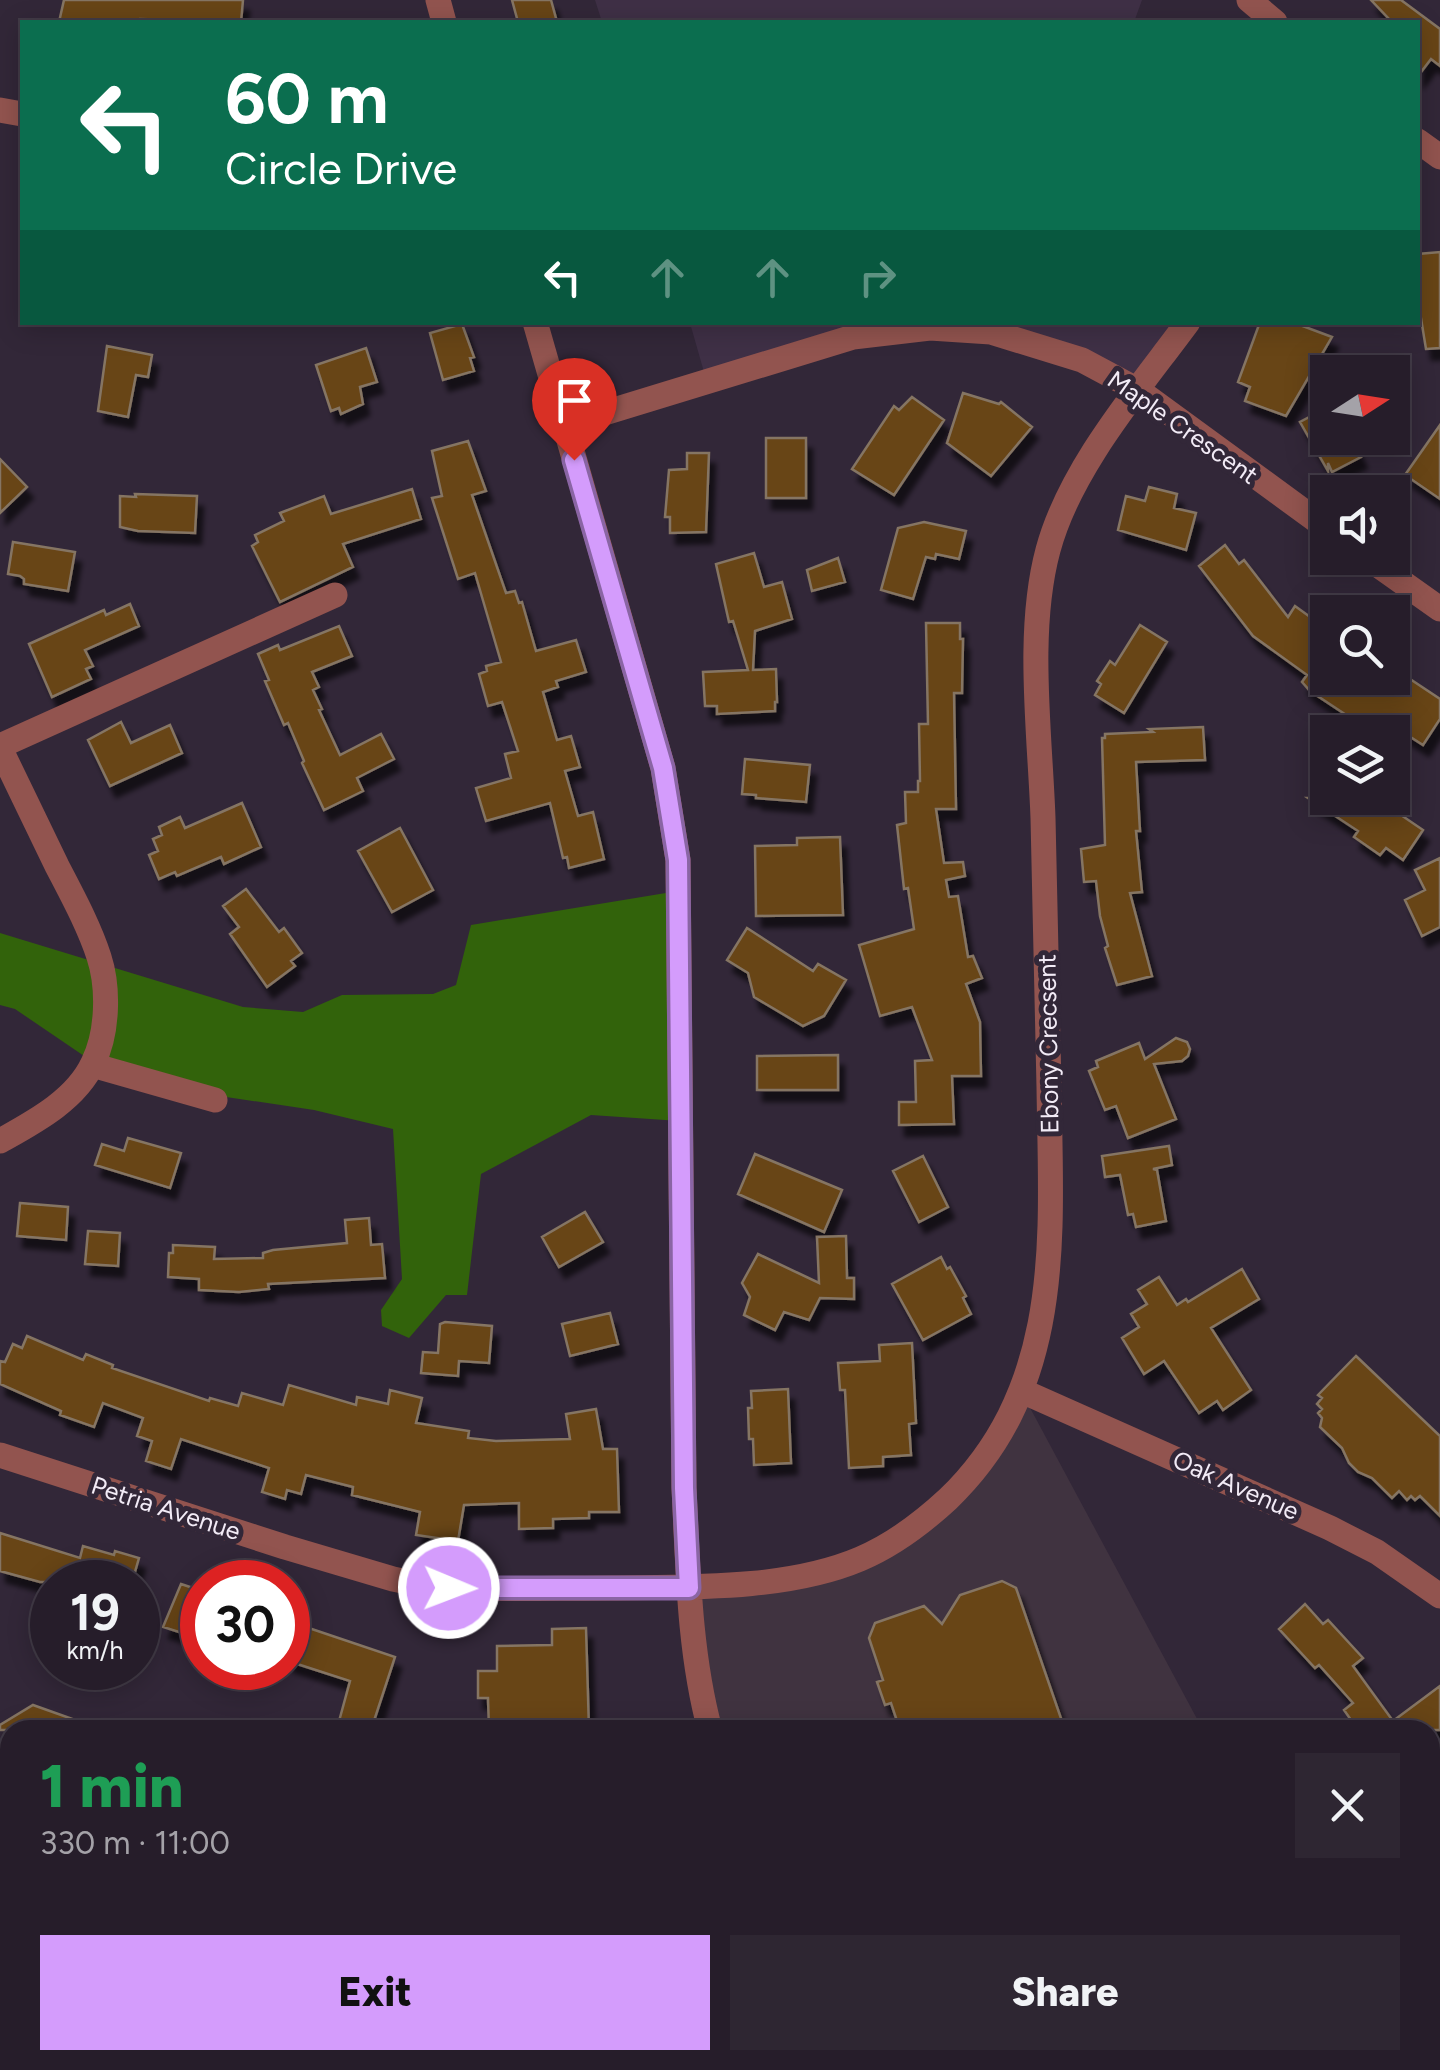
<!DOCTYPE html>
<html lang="en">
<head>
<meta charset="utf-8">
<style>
  :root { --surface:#261d2a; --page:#2e2632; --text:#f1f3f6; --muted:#a4a2a8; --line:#423b47; --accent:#d49cfc }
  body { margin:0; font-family:Figtree,sans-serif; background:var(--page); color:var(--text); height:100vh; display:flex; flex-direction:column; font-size:38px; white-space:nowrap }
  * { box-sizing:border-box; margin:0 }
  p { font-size:32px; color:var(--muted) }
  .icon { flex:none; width:55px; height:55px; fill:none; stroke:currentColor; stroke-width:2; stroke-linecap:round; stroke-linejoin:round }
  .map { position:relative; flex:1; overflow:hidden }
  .side { position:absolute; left:0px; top:1720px; width:1440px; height:350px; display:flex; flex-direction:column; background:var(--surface); border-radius:30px 30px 0 0; box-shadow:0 5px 25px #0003,0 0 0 2px var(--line) }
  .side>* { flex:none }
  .guide { position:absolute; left:20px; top:20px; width:1400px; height:305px; border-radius:0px; box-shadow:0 5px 25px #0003,0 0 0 2px var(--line); background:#0b6e4f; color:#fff; overflow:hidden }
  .needle { width:65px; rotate:78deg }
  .tools { position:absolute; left:1310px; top:355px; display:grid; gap:20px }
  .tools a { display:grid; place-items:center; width:100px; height:100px; border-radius:0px; background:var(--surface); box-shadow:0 5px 25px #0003,0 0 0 2px var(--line); font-size:50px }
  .speed { position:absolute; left:30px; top:1560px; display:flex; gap:20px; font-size:50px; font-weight:700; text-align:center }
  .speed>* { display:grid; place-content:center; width:130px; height:130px; border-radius:50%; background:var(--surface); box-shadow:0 5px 25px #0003,0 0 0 2px var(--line); line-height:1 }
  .speed small { font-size:25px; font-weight:400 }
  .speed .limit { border:15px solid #d22; background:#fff; color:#111 }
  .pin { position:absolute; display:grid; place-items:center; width:85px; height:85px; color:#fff; margin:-102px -42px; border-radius:50% 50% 50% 0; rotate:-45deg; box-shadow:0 0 10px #0007 }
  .pin .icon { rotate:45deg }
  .me { position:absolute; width:110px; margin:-55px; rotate:91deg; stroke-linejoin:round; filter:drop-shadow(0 0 8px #0008) }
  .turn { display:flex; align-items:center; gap:35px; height:210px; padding:0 40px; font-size:45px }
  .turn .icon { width:130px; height:130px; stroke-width:2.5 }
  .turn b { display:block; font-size:70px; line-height:85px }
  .lanes { display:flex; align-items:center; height:95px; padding:0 40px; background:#0003; justify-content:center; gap:50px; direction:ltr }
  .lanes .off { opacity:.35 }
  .round { display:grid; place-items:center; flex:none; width:105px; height:105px; border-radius:0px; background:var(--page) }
  .headline { display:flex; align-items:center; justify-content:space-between; height:170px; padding:0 40px }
  h1 { font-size:60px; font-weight:800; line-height:75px; color:#1e9e55 }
  .action { display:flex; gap:20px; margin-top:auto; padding:20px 40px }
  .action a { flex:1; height:115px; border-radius:0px; background:var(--accent); color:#111; font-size:40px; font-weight:800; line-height:115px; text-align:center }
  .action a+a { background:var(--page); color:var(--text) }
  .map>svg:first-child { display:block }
  .industrial { fill:#403340 }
  .built { fill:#3f3046 }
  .green { fill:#32630b }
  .building { fill:#674418; stroke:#857563; stroke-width:2.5; filter:url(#shadow) }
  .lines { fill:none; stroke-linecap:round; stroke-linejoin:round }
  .street { stroke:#92544f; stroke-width:25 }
  .route-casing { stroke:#8a65a4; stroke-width:25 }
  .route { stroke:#d49cfc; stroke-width:18 }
  .labels { text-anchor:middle; stroke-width:10; stroke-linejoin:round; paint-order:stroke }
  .street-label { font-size:25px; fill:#f2ebf6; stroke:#322738 }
</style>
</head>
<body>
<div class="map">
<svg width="1440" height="2070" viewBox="0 0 1440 2070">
  <defs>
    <filter id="shadow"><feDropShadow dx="6" dy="11" stdDeviation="2.5" flood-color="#0009"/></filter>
  </defs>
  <rect width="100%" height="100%" fill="#322738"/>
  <path class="industrial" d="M1021,1391L1203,1730H708L688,1586L800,1574L936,1510Z
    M810,2060H1200L1170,2070H813Z"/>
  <path class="built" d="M595,0H1142L1134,22H602Z
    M690,323H1185L1132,397L1081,363L931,327L706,379Z"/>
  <path class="green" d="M678,891L680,1121L591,1115L481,1174L467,1295H446L409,1338L382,1326L381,1310L402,1279L393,1129L314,1110L213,1095L90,1060L15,1009L0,1005V933L243,1007L303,1012L342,995L433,994L456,985L471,925Z"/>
  <path class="building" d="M64,0H243L241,22L140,19L139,22H59Z
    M512,0H551L557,22H518Z
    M1371,0H1401L1440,29V66L1431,59L1418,76V22H1392Z
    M1440,252V348L1426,349L1418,300V254Z
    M1260,322H1292L1332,337L1286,416L1245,401L1250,387L1238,382Z
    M462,324L474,357L470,358L474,371L443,380L430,333Z
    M107,346L152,355L148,377L136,375L128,417L98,411Z
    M366,348L377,382L360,387L363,404L341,414L339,408L331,411L316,365Z
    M963,393L999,404L1001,402L1032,427L991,476L947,443Z
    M912,397L944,420L894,495L852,469L894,406L899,410Z
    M1328,407V438H1351L1361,457L1332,472L1328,463V471L1300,422Z
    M1440,425V499L1405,475Z
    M766,438H806V498H766Z
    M468,441L486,491L472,495L506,593L515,591L519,603L522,602L536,651L576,640L586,672L556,681L558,687L543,692L557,740L571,736L580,767L565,771L578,816L593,812L604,859L569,868L567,857L563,858L550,803L486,821L476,788L511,778L505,754L518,751L502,702L488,706L479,674L487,671L486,666L501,662L475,573L458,579L432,498L442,496L432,451Z
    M687,453H709L706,532L670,533V517H665L669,470L687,469Z
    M0,459L27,487L0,513Z
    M1149,487L1177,494L1174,508L1196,513L1186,550L1118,530L1126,496L1145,501Z
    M412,489L421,519L343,544L353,567L280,602L252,546L258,542L255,535L284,521L280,513L324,496L331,514Z
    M135,494L197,496L195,533L138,531L120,527V496L136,497Z
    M924,522L966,531L959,559L936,554L935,559L926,557L913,599L881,590L898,528Z
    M13,542L75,552L68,591L24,584V579L20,576L8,574Z
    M1225,545L1239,564L1244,560L1288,617L1295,606L1328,630V678H1392V667L1440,699V719L1423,745L1401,731L1372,732L1310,691L1302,682L1307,675L1253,636L1199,566Z
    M754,553L764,587L782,582L792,619L755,631L753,670L776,669L777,702H775V711L717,714V706H705L703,672L748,670L733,621L729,622L716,564Z
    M838,558L845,582L812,591L807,570Z
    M130,604L139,626L85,650L93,666L86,669L91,679L52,697L29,644L104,610L106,615Z
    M926,623H960V639H963L962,693H954L956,809H936L944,863L963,862L965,876L946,880L949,897L958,896L968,957L973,956L982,978L966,984L980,1022L981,1076H952L954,1124L899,1125V1102H916L915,1061L932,1060L912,1007L880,1016L859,945L914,929L908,888L904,889L897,825L906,823L905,792H918V781H920L919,724H928Z
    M1140,625L1167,642L1124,713L1095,695L1101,684L1097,681L1110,661L1115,665Z
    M339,626L352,656L312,672L319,687L313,690L322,709L319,710L340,755L381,734L394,759L357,778L363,791L324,810L302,763L304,761L288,723L284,725L265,681L269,680L258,654L278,645L280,650Z
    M121,722L131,743L170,725L182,753L110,786L88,740Z
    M1203,727L1205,760L1136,762L1140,831H1136L1142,892L1130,893L1152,976L1117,985L1105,948L1108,946L1100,916L1096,881L1084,882L1081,849L1105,845L1102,738H1105V734L1153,732L1149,729Z
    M745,759L810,765L806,802L756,798V795L742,794Z
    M1308,798H1376L1423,830L1403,860L1386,848L1380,855L1354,837L1358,831Z
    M242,803L261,847L224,864L221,857L177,876L175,872L159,879L149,855L158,851L153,839L162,835L159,827L180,817L185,828Z
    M400,828L433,890L392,912L358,851Z
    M840,837L843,915L756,916L755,846L797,845V838Z
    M1440,858V927L1422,936L1405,900L1425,890L1415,870Z
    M246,889L279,932L284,928L302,953L291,961L295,966L267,987L230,934L239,927L223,906Z
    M747,928L813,971L818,964L846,980L824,1016L803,1026L754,997L748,973L727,960Z
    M1176,1038L1187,1042L1190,1049L1188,1056L1182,1061L1154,1064L1176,1119L1128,1138L1116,1106L1105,1110L1089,1071L1098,1067L1096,1061L1139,1043L1145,1059Z
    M838,1055V1090H757V1056Z
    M128,1138L181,1153L170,1188L95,1165L102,1144L124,1151Z
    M1169,1146L1172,1165L1153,1169L1157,1170L1166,1221L1136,1227L1133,1214L1128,1215L1120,1175L1105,1177L1102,1156Z
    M755,1154L842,1190L824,1232L738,1194Z
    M923,1156L948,1207L919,1222L893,1171Z
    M20,1203L68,1207L66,1240L17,1236Z
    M585,1212L603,1242L559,1267L542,1237Z
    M369,1218L371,1245L382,1244L385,1278L268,1284L269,1289L239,1292L199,1290V1279L168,1277L169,1253H173V1245L215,1247L214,1259L263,1258V1253L273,1250L347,1243L345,1220Z
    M88,1231L120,1233L118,1266L85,1264Z
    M846,1236L847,1278H854V1299L820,1298L809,1320L784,1312L775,1330L744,1315L750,1297L742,1283L758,1254L819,1283L817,1237Z
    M941,1257L947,1269L950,1267L966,1296L963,1298L971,1314L923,1340L892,1284Z
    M1242,1269L1259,1299L1211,1328L1251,1390L1223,1410L1217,1401L1199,1413L1164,1361L1144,1374L1122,1338L1139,1327L1131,1314L1147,1304L1138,1290L1159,1277L1177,1305L1186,1299L1188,1302Z
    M610,1313L618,1344L570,1356L562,1324Z
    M445,1322L492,1326L489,1363L459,1361L458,1376L421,1373L423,1352L438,1353L440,1324Z
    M27,1336L83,1360L86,1354L113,1365L112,1368L209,1401L210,1398L238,1406L242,1393L283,1405L289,1385L356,1405L357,1397L388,1404L390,1390L422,1398L416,1423L469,1431L468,1438L496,1441L570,1439L566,1414L596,1409L603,1449H617L619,1512H589V1518L553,1519V1528L519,1529V1503L464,1505L458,1541L416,1535L420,1512L352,1495L353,1487L306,1475L301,1494L287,1490L285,1499L262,1492L269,1468L181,1439L171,1469L146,1461L152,1441L137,1436L143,1418L103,1403L94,1427L60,1415L61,1411L0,1384V1361L5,1362L13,1344L22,1348Z
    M912,1343L916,1423L909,1424L911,1455L883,1457V1466L849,1468L845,1390H840L838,1363L880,1361L879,1345Z
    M1356,1356L1440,1436V1516L1420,1496L1415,1500L1411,1496L1407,1500L1399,1491L1392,1498L1372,1478L1358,1472L1349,1463L1342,1448L1320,1427L1322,1418L1318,1413L1322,1409L1317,1404L1322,1398L1318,1395Z
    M788,1389L791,1463L754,1465L753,1439H749L748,1408H752L751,1391Z
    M0,1533L80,1558L83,1546L114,1555L115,1551L139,1558L132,1582H40L0,1571Z
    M1002,1581L1016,1588L1065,1730H900L891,1703L885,1705L877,1682L883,1680L869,1638L875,1623L924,1606L942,1624L960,1595Z
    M181,1584L202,1591V1614L195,1637L163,1627Z
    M1305,1604L1323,1624L1328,1620L1363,1658L1353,1666L1393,1721L1440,1686V1730H1358L1344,1710L1353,1703L1319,1665L1315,1668L1279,1629Z
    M288,1621L395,1657L371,1730L338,1725L350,1681L288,1661Z
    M586,1628L589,1730H489L488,1698H478V1671H497V1646L552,1645V1629Z
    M33,1705L95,1727L94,1730H0V1725Z"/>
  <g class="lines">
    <path class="street" d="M438,0L444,22
      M1249,0L1275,22
      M0,110L22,114
      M1418,141L1440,157
      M535,322L663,768L678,860L684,1488C688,1568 689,1652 710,1730
      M565,425L853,337L930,328L991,332L1082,360L1138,390L1328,529
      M1368,558L1440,609
      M0,746L335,595
      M0,748C19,787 38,827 57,866C72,895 89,926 99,957C109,988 108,1033 93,1063C76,1100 34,1122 0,1141
      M92,1065L215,1100
      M1022,1391L1330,1528L1377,1552L1440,1596
      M0,1455L285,1547L393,1579L432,1587C492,1590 552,1588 612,1588C689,1587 787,1590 860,1559C893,1545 921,1524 948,1499C1065,1386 1051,1236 1049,1087C1047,997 1045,908 1043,818C1040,734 1026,632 1048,550C1070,468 1138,390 1188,322
      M0,1827L10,1831
      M812,2060L815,2070"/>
  </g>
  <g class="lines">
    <defs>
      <path id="route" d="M449,1588H689L684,1488L678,860L663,768L574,460"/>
    </defs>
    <use href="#route" class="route-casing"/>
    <use href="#route" class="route"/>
  </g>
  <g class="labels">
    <g class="street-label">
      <text transform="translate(1183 427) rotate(35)" y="9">Maple Crescent</text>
      <text transform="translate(1048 1044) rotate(-91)" y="9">Ebony Crecsent</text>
      <text transform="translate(1236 1485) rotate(24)" y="9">Oak Avenue</text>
      <text transform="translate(166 1508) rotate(18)" y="9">Petria Avenue</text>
    </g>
  </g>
</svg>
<div class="tools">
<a><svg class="needle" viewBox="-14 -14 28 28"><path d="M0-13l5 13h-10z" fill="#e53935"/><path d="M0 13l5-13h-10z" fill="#a4a2a8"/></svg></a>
<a><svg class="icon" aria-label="sound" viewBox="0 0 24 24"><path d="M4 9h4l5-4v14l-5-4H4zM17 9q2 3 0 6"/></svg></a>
<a><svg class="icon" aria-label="search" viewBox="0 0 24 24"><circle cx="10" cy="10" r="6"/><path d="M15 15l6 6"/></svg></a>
<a><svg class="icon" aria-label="layers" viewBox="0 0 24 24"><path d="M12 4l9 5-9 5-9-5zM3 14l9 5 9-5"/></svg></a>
</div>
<div class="speed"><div>19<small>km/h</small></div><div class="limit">30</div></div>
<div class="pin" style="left:574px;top:460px;background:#d93025"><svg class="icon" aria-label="arrive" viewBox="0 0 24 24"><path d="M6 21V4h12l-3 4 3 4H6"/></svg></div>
<svg class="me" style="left:449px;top:1588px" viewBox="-20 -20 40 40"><circle r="17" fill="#d49cfc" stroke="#fff" stroke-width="3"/><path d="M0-11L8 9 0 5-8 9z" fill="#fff"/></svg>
<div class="guide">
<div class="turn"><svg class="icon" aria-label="left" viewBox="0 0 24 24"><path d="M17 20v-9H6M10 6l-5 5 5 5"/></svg><div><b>60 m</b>Circle Drive</div></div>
<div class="lanes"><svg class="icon" aria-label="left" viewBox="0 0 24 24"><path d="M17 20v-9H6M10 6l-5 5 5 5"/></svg><svg class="icon off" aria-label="ahead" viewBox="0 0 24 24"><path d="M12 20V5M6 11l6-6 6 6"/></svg><svg class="icon off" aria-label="ahead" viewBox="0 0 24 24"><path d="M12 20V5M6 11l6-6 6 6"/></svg><svg class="icon off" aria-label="right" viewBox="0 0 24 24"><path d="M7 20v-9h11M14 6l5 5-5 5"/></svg></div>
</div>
<section class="side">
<div class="headline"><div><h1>1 min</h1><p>330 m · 11:00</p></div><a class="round"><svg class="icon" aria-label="close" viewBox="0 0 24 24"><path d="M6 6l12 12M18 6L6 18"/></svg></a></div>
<div class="action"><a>Exit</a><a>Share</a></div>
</section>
</div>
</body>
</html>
